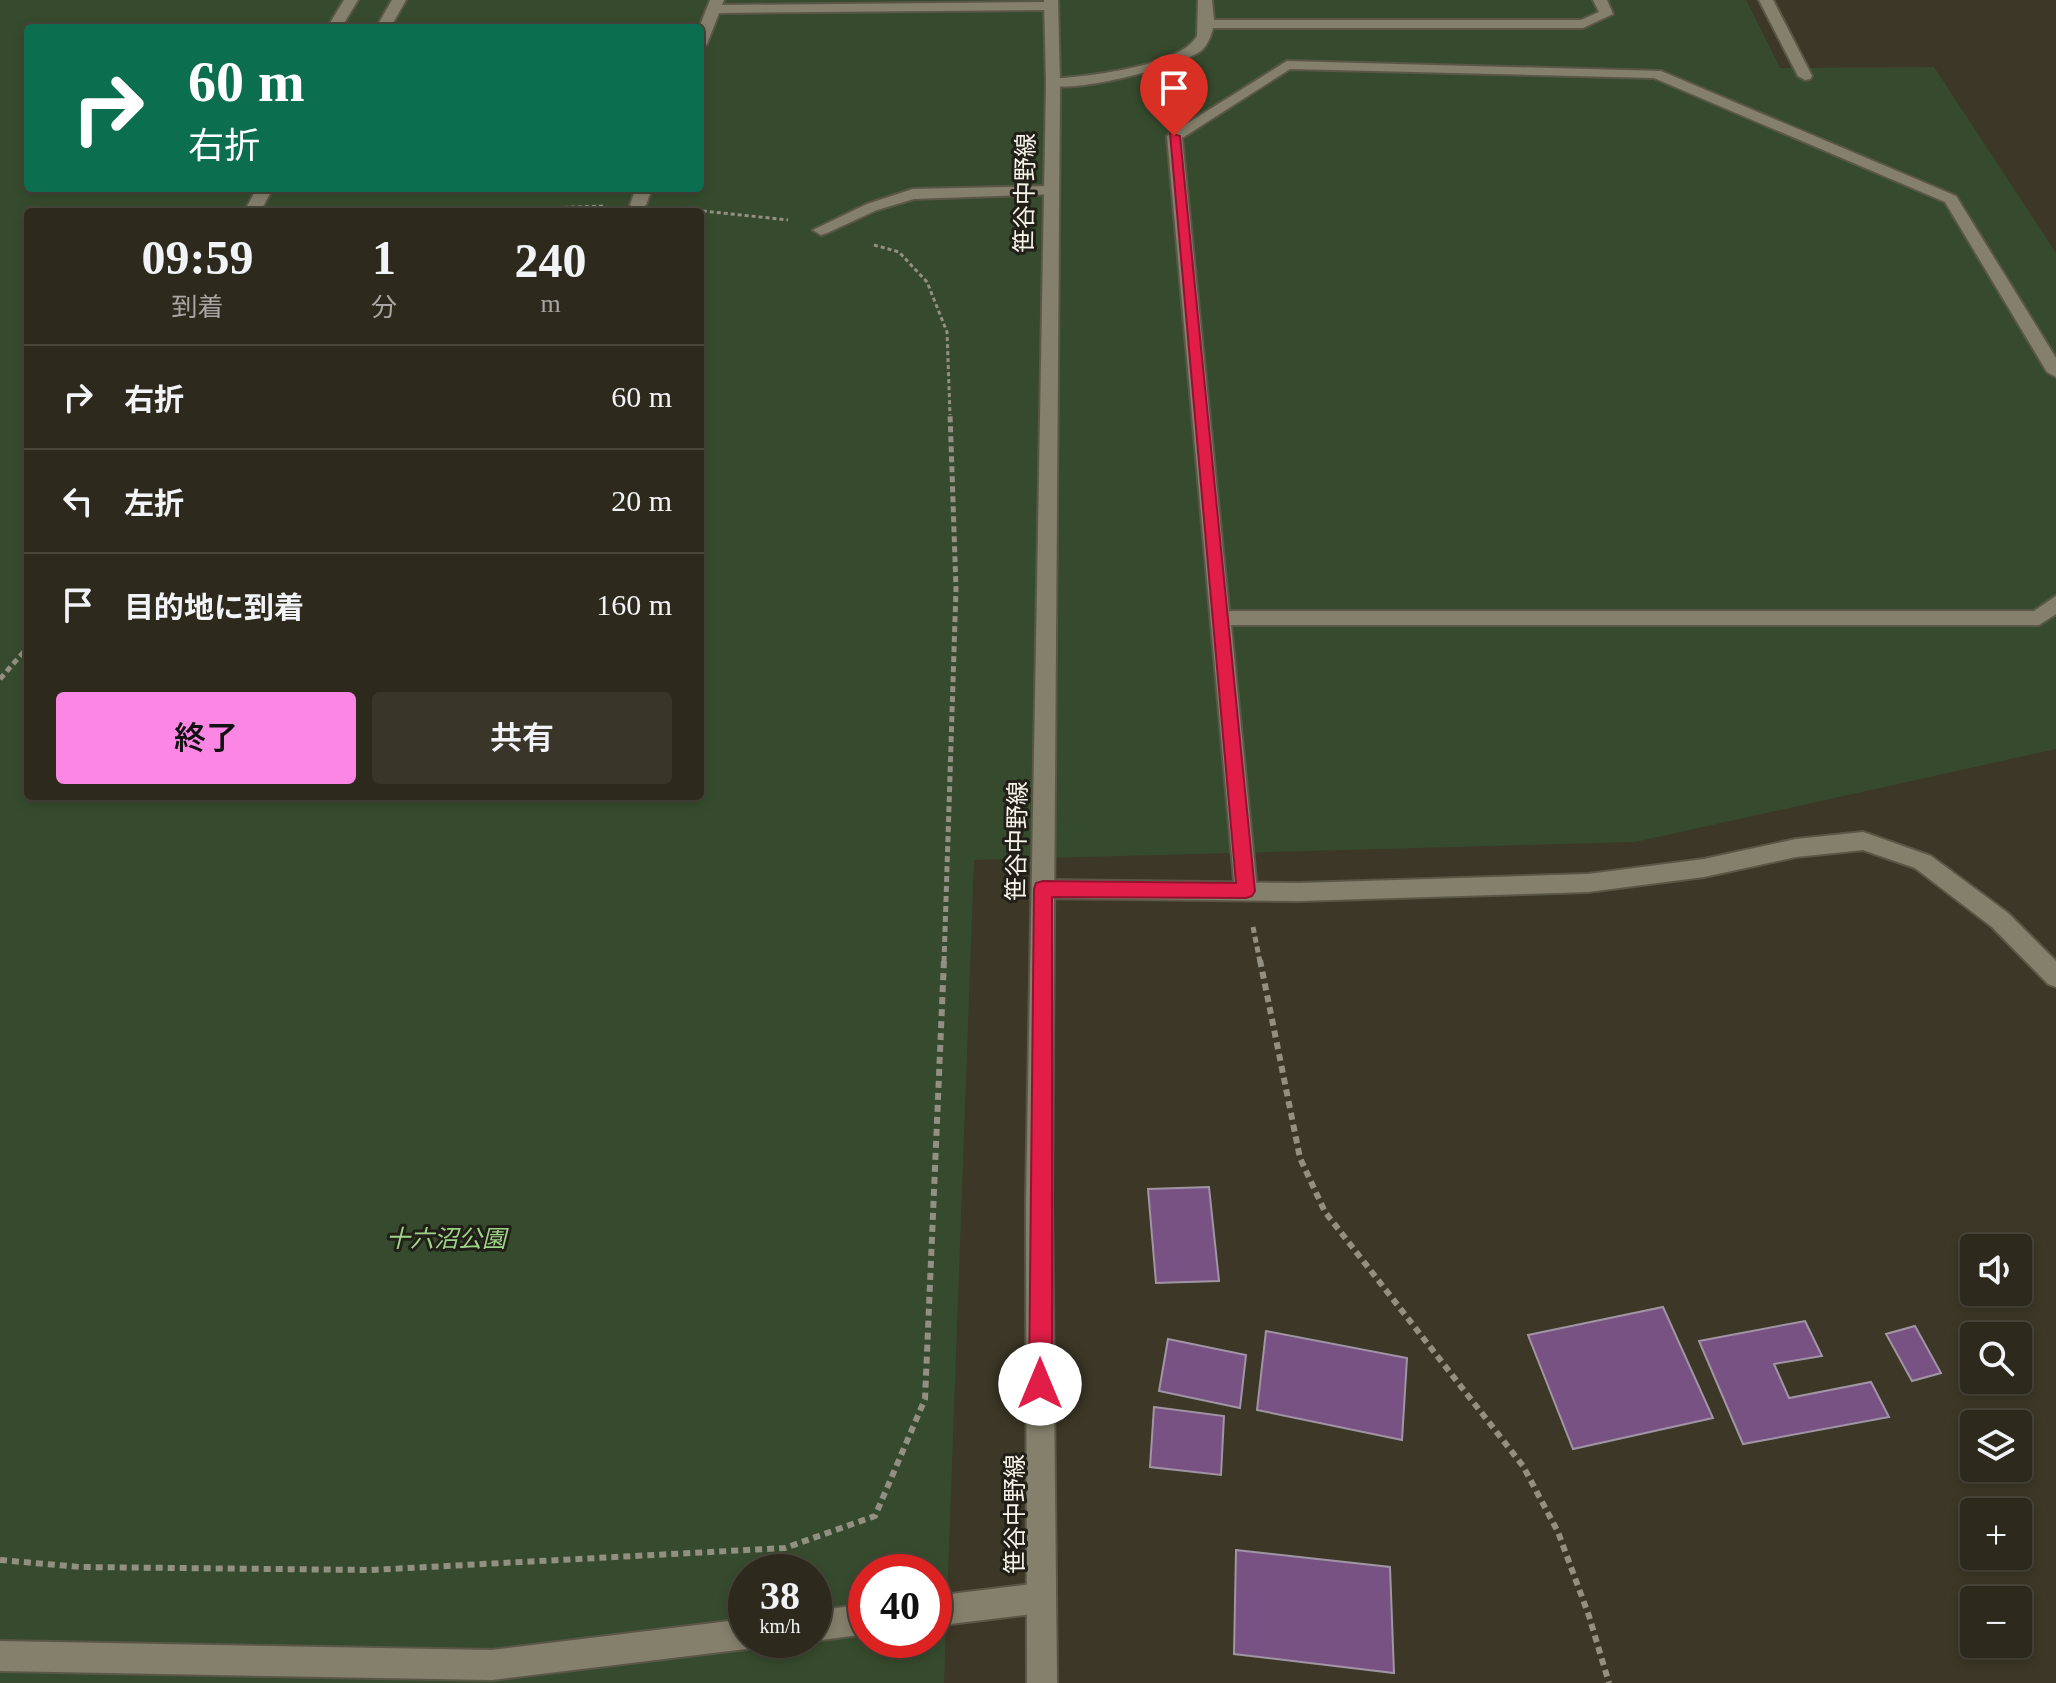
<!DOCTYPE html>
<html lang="ja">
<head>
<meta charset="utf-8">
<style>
  :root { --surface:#2d291c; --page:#393529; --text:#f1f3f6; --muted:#a7a6a3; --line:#48453b; --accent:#fc86e4 }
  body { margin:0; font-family:"Times New Roman","Noto Sans JP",serif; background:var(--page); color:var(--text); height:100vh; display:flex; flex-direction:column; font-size:30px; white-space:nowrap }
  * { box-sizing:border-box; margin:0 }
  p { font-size:26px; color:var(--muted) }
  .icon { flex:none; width:44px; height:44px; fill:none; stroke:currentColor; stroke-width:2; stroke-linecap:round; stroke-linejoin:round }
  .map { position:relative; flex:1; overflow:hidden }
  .sheet { position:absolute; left:24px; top:208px; width:680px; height:592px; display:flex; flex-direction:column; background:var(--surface); border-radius:8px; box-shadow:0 4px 12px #0003,0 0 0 2px var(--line) }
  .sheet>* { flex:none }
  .top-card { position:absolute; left:24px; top:24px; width:680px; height:168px; border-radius:8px; box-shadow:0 4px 12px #0003,0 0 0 2px var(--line); background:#0b6e4f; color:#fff; overflow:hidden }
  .buttons { position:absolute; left:1960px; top:1234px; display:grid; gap:16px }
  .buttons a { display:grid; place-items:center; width:72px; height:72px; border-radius:8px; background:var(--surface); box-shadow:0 4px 12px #0003,0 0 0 2px var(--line); font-size:40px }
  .speed { position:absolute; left:728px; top:1554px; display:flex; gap:16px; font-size:40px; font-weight:700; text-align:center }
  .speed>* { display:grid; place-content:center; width:104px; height:104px; border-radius:50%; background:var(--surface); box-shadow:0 4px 12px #0003,0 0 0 2px var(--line); line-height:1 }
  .speed small { font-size:20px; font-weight:400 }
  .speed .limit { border:12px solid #d22; background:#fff; color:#111 }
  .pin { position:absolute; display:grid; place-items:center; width:68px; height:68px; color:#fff; margin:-82px -34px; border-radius:50% 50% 50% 0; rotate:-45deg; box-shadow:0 0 8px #0007 }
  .pin .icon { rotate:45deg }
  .me { position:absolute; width:88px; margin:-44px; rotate:0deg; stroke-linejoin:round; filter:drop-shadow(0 0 6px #0008) }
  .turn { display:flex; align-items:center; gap:28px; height:168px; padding:0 32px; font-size:36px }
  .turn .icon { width:104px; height:104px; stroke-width:2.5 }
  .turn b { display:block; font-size:56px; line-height:68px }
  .eta { display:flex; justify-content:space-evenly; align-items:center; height:136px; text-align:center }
  .eta b { font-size:48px; font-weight:600; line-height:56px }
  .cta { display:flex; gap:16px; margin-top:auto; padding:16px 32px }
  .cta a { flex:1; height:92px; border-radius:8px; background:var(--accent); color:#111; font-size:32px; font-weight:600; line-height:92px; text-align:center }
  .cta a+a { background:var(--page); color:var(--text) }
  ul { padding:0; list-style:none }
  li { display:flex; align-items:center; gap:24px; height:104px; padding:0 32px; border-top:2px solid var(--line) }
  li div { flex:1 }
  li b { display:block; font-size:30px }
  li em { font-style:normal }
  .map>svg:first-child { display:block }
  .green { fill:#364b2d; fill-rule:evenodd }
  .building { fill:#775283; stroke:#a194a5; stroke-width:2 }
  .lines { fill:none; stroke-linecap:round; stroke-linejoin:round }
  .service-casing { stroke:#5a5747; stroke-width:4 }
  .pedestrian-casing { stroke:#5a5747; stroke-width:4 }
  .minor-casing { stroke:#5a5747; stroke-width:4 }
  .tertiary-casing { stroke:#5a5747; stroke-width:4 }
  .path-far2 { stroke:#939082; stroke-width:3; stroke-dasharray:4 3; stroke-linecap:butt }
  .path-far1 { stroke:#939082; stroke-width:5; stroke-dasharray:6 4; stroke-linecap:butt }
  .path { stroke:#939082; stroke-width:6; stroke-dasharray:7 5; stroke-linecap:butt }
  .service { fill:#85806c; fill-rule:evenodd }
  .pedestrian { fill:#85806c; fill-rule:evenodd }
  .minor { fill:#85806c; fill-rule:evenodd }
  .tertiary { fill:#85806c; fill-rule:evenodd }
  .route { fill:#e11d48; stroke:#92132f; stroke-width:2 }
  .labels { text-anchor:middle; stroke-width:6; stroke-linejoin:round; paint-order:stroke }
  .street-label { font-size:24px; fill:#f7f5ea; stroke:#211f17 }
  .park-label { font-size:24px; font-style:italic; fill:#9ed488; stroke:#211f17 }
</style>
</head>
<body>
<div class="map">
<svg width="2056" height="1683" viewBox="0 0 2056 1683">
  <rect width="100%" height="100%" fill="#3c3726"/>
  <path class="green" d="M0,0H1746L1780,68L1934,67L2056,253V749L1635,842L974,860L944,1683H0ZM28,28H700V188H28ZM28,212H700V796H28ZM746,1572H814V1640H746ZM866,1572H934V1640H866Z"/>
  <path class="building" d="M1209,1187L1219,1281L1156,1283L1148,1189Z
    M1663,1307L1713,1418L1573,1449L1528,1335Z
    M1805,1321L1822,1356L1774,1364L1789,1398L1871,1382L1889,1417L1743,1444L1699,1341Z
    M1915,1326L1941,1373L1912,1381L1886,1334Z
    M1266,1331L1407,1358L1402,1440L1257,1410Z
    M1168,1339L1246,1355L1240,1408L1159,1391Z
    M1154,1407L1224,1416L1221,1475L1150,1467Z
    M1236,1550L1390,1567L1394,1673L1234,1654Z"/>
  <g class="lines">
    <defs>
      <path id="service" d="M1198,0H1212L1214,20H1581L1599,12L1593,0H1607L1613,14L1583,28H1213C1211,36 1208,44 1202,50C1183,66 1063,97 1046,83L1053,79C1087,76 1179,67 1197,36Z
        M1287,61L1661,71L1956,196L2056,358V377L2047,372L1945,202L1654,78L1290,69L1182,138L1229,611H2034L2056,596V614L2039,625H1231L1257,891L1254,898L1246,900L1238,898L1235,891L1167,136Z
        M1041,1583L1052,1587L1056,1598L1052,1609L1041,1613L934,1626V1596Z
        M866,1604V1634L814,1641L812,1640H814V1611Z
        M746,1619V1640H759L757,1645L746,1649L492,1680L0,1671V1641L492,1650Z"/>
      <path id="pedestrian" d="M344,0H358L341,28H327Z
        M392,0H406L390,28H376Z
        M710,0H724L722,5L1051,2L1058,6L1051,10L719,13L707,44L700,48L699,28Z
        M1050,186L1058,191L1055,194L914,199L877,210L827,233L821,235L813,230L867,204L913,189Z
        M257,188H273L260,212H244Z
        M636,188H652L646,205L638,210L630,205Z"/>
      <path id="minor" d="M1759,0H1773L1812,76L1810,79L1805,80L1798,76Z
        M1863,832L1931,856L2008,913L2056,961V987L2048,984L1992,927L1915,868L1863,850L1796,857L1704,877L1588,892L1299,901L1043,898L1035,896L1032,889L1035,882L1043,880L1299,883L1588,874L1704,859L1796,839Z"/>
      <path id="tertiary" d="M1044,0H1058L1060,83L1052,1201L1057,1683H1027L1026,1201L1046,83Z"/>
    </defs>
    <use href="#service" class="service-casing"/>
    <use href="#pedestrian" class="pedestrian-casing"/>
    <use href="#minor" class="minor-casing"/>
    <use href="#tertiary" class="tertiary-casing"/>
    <path class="path-far2" d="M675,208L788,220
      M438,212L605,206
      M874,245L899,252L927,282L947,332L950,415"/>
    <path class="path-far1" d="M0,679L28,647
      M1253,927L1260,962
      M944,962L956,589L950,413"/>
    <path class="path" d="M1260,960L1300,1158L1325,1212L1523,1466L1558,1532L1589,1616L1609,1683
      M0,1560L80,1567L371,1570L785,1548L875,1516L925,1399L944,960"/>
    <use href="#service" class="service"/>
    <use href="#pedestrian" class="pedestrian"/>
    <use href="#minor" class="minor"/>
    <use href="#tertiary" class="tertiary"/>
  </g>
  <path class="route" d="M1170,133L1180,136L1255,891L1252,896L1246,898L1052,897V1384L1048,1392L1040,1395L1032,1392L1029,1384L1034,889L1036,883L1043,881L1236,883Z"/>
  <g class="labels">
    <g class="street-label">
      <text transform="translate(1025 193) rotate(-89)" y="8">笹谷中野線</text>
      <text transform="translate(1017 841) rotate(-89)" y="8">笹谷中野線</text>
      <text transform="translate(1015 1514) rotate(-90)" y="8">笹谷中野線</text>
    </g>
    <g class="park-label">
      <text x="446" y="1247">十六沼公園</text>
    </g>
  </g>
</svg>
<div class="buttons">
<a><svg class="icon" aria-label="sound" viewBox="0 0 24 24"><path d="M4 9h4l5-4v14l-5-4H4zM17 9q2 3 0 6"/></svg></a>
<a><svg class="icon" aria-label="search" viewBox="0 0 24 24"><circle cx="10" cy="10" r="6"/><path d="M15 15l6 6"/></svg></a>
<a><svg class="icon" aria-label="layers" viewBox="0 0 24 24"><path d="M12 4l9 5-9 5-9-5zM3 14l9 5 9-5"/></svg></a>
<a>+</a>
<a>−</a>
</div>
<div class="speed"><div>38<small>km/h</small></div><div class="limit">40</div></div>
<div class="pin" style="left:1174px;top:136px;background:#d93025"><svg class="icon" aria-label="arrive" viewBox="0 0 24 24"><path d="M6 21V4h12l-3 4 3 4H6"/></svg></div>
<svg class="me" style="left:1040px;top:1384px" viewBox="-20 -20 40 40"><circle r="19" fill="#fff"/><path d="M0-13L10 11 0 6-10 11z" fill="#e11d48"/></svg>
<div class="top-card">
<div class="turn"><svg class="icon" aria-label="right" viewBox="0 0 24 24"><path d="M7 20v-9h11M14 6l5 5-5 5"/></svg><div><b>60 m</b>右折</div></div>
</div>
<section class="sheet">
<div class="eta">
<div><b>09:59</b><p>到着</p></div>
<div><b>1</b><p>分</p></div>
<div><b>240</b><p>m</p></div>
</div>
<ul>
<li><svg class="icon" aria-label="right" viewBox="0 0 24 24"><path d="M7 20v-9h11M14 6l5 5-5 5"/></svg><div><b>右折</b></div><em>60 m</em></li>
<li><svg class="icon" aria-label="left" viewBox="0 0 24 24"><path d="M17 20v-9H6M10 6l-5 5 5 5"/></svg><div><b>左折</b></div><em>20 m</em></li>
<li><svg class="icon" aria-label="arrive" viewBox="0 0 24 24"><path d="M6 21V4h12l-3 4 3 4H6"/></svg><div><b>目的地に到着</b></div><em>160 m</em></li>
</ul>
<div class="cta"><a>終了</a><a>共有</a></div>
</section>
</div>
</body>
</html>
